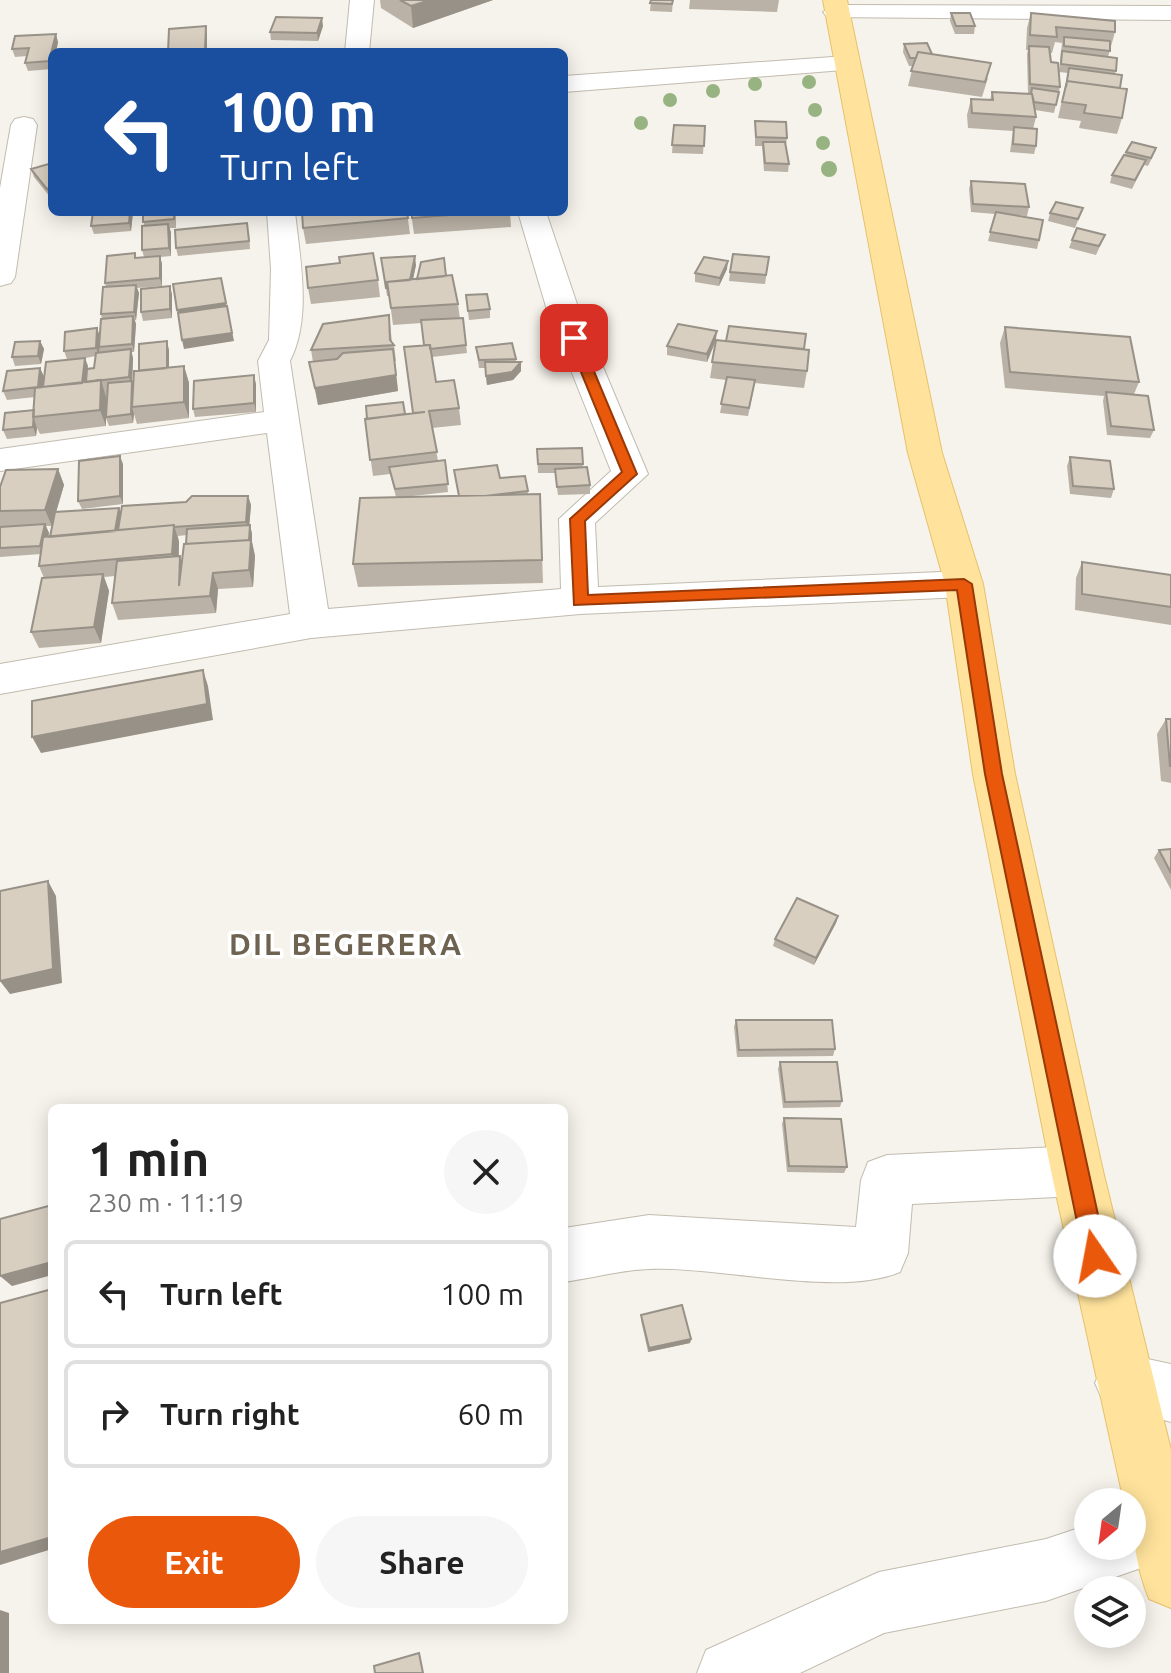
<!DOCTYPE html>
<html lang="en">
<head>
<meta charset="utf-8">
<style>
  :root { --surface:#fff; --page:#f6f6f6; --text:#222; --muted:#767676; --line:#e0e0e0; --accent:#ea580c }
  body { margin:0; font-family:Ubuntu,sans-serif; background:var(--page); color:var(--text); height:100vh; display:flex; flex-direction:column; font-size:30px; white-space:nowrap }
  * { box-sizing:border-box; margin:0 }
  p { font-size:26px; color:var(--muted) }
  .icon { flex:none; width:44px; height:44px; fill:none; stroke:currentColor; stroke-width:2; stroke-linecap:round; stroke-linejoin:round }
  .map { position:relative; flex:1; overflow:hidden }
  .side { position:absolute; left:48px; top:1104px; width:520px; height:520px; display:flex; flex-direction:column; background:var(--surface); border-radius:12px; box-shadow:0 4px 20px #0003 }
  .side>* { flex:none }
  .banner { position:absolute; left:48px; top:48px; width:520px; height:168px; border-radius:12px; box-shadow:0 4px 20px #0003; background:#1a4fa0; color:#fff; overflow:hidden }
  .needle { width:52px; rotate:209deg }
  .fabs { position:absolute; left:1074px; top:1488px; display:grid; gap:16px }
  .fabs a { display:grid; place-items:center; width:72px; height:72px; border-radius:50%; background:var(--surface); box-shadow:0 4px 20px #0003; font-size:40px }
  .pin { position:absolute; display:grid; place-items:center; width:68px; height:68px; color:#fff; margin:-34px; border-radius:16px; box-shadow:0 4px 12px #0006 }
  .me { position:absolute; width:88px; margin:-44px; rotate:348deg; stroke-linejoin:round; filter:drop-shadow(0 0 6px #0008) }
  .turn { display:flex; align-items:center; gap:28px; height:168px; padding:0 40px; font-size:36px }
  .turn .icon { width:104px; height:104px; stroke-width:2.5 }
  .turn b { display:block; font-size:56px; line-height:68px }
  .round { display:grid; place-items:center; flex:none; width:84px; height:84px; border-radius:42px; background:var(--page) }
  .overview { display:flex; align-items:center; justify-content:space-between; height:136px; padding:0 40px }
  h1 { font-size:48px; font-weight:600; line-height:60px }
  .primary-button { display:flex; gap:16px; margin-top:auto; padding:16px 40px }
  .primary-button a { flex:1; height:92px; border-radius:48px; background:var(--accent); color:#fff; font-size:32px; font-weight:600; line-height:92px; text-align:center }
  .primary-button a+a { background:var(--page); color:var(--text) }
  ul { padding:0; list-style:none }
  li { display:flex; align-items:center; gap:24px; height:108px; margin:0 16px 12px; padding:0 24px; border:4px solid var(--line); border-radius:12px }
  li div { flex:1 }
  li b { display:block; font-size:30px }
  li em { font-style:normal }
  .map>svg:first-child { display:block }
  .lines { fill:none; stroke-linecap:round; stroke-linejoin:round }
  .minor-casing { stroke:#c2bbae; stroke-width:2 }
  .major-casing { stroke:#e6c16a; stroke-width:2 }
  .minor { fill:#fff; fill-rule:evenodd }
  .major { fill:#ffe39c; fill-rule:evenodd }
  .tree { fill:#97b381 }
  .wall { fill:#bab2a6; fill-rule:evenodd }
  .shaded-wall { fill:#979187 }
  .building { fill:#d8cfc1; stroke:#979187; stroke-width:2 }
  .route { fill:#ea580c; stroke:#983908; stroke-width:2 }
  .labels { text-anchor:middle; stroke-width:7; stroke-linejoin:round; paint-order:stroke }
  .district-label { font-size:30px; font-weight:bold; letter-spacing:2px; fill:#6e6250; stroke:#fff }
</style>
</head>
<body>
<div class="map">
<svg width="1171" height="1673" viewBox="0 0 1171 1673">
  <rect width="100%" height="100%" fill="#f6f3ec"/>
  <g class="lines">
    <defs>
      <path id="minor" d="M350,0H374L369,52H345Z
        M835,5L1171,6V20L827,17L823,12Z
        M847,56L856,59L860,64L856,69L564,92V76Z
        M24,117L33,119L37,125L15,277L11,283L0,286V188L11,125L15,119Z
        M267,212H295C300,259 312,318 290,361L328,609L561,589L559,519L611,471L547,310L518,212H546L579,310L648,474L595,523L598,587L964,571L977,575L983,584L977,593L964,597L580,614L311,638L0,694V664L290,614L267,433L0,471V449L264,412L258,361L269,340L271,269Z
        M1077,1146L1095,1153L1103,1171L1095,1189L1077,1196L912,1204L908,1253L900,1272C838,1298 720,1266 649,1269C621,1270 592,1278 564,1282V1228L649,1215L856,1227L861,1180L868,1162L887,1155Z
        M1124,1354L1171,1364V1422L1104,1403L1095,1383L1104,1363Z
        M1132,1521L1141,1524L1150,1546L1141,1568L1046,1601L884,1633L800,1673H697L706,1650L879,1572L1046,1539L1088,1525V1546H1132Z"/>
      <path id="major" d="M823,0H847L942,453L983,584L1015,774L1103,1171L1171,1450V1608L1149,1599C1136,1566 1132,1537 1132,1502H1124L1051,1171L973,774L945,584L908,453Z"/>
    </defs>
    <use href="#minor" class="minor-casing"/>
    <use href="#major" class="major-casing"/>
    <use href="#minor" class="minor"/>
    <use href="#major" class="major"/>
  </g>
  <g class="tree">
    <circle cx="809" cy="82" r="7"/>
    <circle cx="755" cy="84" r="7"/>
    <circle cx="713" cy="91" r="7"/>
    <circle cx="670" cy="100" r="7"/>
    <circle cx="815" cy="110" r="7"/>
    <circle cx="641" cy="123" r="7"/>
    <circle cx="823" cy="143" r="7"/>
    <circle cx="829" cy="169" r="8"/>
  </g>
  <path class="wall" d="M380,0H493L413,28L381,8Z
    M651,0H673L672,12L650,11Z
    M690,0H779L777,12L689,9Z
    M951,13L975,26L974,34H955L950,21Z
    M1031,13L1115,32L1108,57L1116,71L1115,74L1120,88L1122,118L1117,134L1079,128L1081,121L1058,118L1068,73L1059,72L1060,87L1054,113L1035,110L1036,117L1033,129L1036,146L1034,154L1010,152L1013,131L968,128L967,115L971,99L990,100L992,92L1031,94V93H1028L1027,54L1028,50H1026L1027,28ZM1055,42L1062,43L1059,71L1051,62L1050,53H1052Z
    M323,26L318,41L271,40L270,32Z
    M58,42L56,52H52V69L28,71L25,63L27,56L15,57L12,49Z
    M904,44L932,54L988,78L982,97L908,86L913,66H909L903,52Z
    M755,121L787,138L786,145L789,164L788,172L764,171L762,146H755Z
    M674,125L705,126L703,154L672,153Z
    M1126,152L1153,156L1148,166L1144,165L1132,189L1110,183L1112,175Z
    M52,163V197H50L34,177L31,169Z
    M971,181L1029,207L1027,216L1011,215L1039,240L1037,249L988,241L995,214L971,212L969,189Z
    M1083,208L1075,228L1048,221L1050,213Z
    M93,212H133L131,231L94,234L91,226Z
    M143,212H176V228H170L171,256L160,257L162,264V286L137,288L139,293L136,320H135L136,324L134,352H131L133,358L132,383L133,385L139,371L169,350V368L184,366L189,383V418L137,424L134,414L133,423L109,426L106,418V426L40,434L37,428L36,436L7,439L3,430L34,410L35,397L7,400L3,391L40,368L44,377L42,387L67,359L64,351L97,328L100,337L102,319L101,314L106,287L105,283L136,258L144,257L142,250L144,226ZM96,356L94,368L87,369L85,358Z
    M407,212L410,234L306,244L303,228Z
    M411,212H510L511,227L414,234Z
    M249,232L250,249L178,256L176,248Z
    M1105,235L1096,255L1069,248L1072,240Z
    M769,257L765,284L729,281L730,272Z
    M381,258L416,265L413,280L446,276L458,304L460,319L463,318L467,353L432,357L436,382L459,408L461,425L432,428L438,461L445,460L448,492L403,497L458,496L500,478L528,491V495L540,494L543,583L358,587L353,564L396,497L390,474L373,476L365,419L413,413L424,345L422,323L393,325L389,296H387Z
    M340,263L378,280L380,297L311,304L308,288Z
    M727,269L719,286L695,282V273Z
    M172,294V318L143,321L141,312Z
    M466,295L490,309V318L469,320Z
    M389,315L392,342L394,345L396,361H395L398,391L318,405L309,362H313L311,350Z
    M1005,327L1139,382L1134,394L1154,430L1150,438L1107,435L1103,401L1104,396L1005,388L1000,343Z
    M716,340L804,349L807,371L804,388L755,383L748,416L720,413L726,380L710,378L716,341L707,362L667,355V346Z
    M40,341L44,349L41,364L15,366L12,357Z
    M476,347L516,359V362H521V371L513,380L487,385L485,368H479Z
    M256,384V412L195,417L193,409Z
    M582,448L583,468L590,485V494L558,495L555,473H538L537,449Z
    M1070,457L1114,489L1111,498L1070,494L1067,466Z
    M123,464V504L82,509L78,501Z
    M58,469L64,485L56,512L119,508L120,513L186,502L248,496L251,505L249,525H250L252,534V542L255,556L253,587L218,589L216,613L118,620L112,603L115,576L104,577L109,591L101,643L39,648L31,632L44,578L39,566L41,554L0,557V487ZM46,526H52L50,537H48L49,533ZM187,535L186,544L182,562L180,556H179V542L178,536Z
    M1082,562L1171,575V625L1075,610L1076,578Z
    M1166,719H1171V783L1161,781L1157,734Z
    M1171,849V890L1154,858L1159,850Z
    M838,916L836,923L814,965L773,946L775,939Z
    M736,1020L835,1049L833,1056L737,1057L734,1027Z
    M780,1062L842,1101L840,1107L783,1108L778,1069Z
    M784,1118L847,1167L844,1173L787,1172L782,1124Z
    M641,1315L691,1339L690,1343L648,1352L641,1320Z"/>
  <path class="shaded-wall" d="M430,0H493L413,28L411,6Z
    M322,18L323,26L318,41L317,33Z
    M206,26L207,34V52L205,50Z
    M56,34L58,42L56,52H52V69L49,61Z
    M52,187V197H50L47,189Z
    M56,212H83L57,215Z
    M130,212H133L131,231L129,223Z
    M168,224L171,232V256L169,248Z
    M160,256L162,264V286L160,278Z
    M415,256L416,265L410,293L409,284Z
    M728,261L727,269L719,286L720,278Z
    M221,278L228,312L179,319L177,310Z
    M136,285L139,293L136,320L134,312Z
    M170,286L172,294V318L170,309Z
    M227,306L234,341L184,349L182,340Z
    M133,316L136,324L134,352L132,344Z
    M97,328L100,337L99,356L96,348Z
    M717,331L716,339L707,362V354Z
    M40,341L44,349L41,364L38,356Z
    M167,341L169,350V381L167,372Z
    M131,349L133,358L132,383L134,390L132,407L134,414L133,423L131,414V385L129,377Z
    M393,349L398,391L318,405L315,388Z
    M85,358L88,366L85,392L82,384Z
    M521,362V371L513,380L487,385L486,376Z
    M184,366L189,383V418L184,402Z
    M40,368L44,377L41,397L38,388Z
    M254,375L256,384V412L254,403Z
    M101,380L106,397V426L100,410Z
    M34,419L37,428L36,436L33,427Z
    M120,456L123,464V504L120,496Z
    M58,469L64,485L52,526L45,510Z
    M248,496L251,505L249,530L246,522Z
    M119,508L122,517L119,532L114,535Z
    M45,524L49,533L44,554L40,546Z
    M174,525L179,542L178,570L172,554Z
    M250,525L252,534V542L255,556L253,587L249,570L248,545Z
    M213,573L218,589L216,613L210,596Z
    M103,574L109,591L101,643L94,627Z
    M203,670L208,686L213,720L41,753L32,737Z
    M48,881L56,896L62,983L10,994L0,981Z
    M838,916L836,923L814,965L816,958Z
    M52,1262V1275L12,1286L0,1276Z
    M691,1339L690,1343L648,1352L649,1348Z
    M52,1537V1549L0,1565V1552Z
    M0,1610L9,1613V1673H0Z"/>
  <path class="building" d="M400,0H430L411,6Z
    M651,0H673L672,4L650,3Z
    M951,13H970L975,26H956Z
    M1031,13L1115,21V32L1056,27L1057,37L1030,35Z
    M276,17L322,18L317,33L270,32Z
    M206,26L205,50L168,52L169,29Z
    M56,34L49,61L25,63L29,48L12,49L15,36Z
    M1064,37L1110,41V51L1064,46Z
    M927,43L932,54L918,52L916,58H910L904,44Z
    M1029,46L1049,47L1051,62L1058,63L1060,87L1030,84Z
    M1062,51L1117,58L1116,71L1061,64Z
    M918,52L991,63L985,82L911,71Z
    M1069,68L1122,75L1120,88L1067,81L1066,87Z
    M1067,81L1127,89L1122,118L1084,113L1086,105L1062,102Z
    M1032,88L1059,92L1056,105L1034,102L1032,94H1031Z
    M992,92L1032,94L1036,117L972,113L971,99L993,100Z
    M755,121L786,122L787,138L756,137Z
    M674,125L705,126L704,146L672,145Z
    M1014,127L1037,129L1036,146L1013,144Z
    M763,142H785L789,164L765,163Z
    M1132,142L1156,148L1151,158L1126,152Z
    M1124,155L1146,160L1135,180L1112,175Z
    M52,163V187L47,189L31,169Z
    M971,181L1025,184L1029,207L973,204Z
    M1056,202L1083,208L1078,219L1050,213Z
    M93,212H130L129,223L91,226Z
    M143,212H174V219L143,222Z
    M302,212H407L408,218L303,228Z
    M412,212H490L412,218Z
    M996,212L1043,220L1039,240L990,232Z
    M247,223L249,241L176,248L175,230Z
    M168,224L169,248L142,250V226Z
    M1077,228L1105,235L1099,246L1072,240Z
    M135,253V258L160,256V278L105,283L107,256Z
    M373,253L378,280L308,288L306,267L340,263L339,257Z
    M733,254L769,257L766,275L730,272Z
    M415,256L410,280L387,282L388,288H386L381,258Z
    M704,257L728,261L720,278L695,273Z
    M444,258L446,276L417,279L421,262Z
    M452,275L458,304L391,308L387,282Z
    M221,278L226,303L177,310L173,284Z
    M136,285L134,312L101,314L103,287Z
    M170,286V309L141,312V289Z
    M487,294L490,309L468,311L466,295Z
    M227,306L232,333L182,340L178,313Z
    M389,315L390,340L394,345L311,350L323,324Z
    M133,316L132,344L99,347L101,319Z
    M463,318L466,345L430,349V345H424L421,320Z
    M678,324L717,331L707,354L667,346Z
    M729,326L806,334L804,349L726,341Z
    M1005,327L1130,337L1139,382L1010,372Z
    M97,328L96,348L64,351L65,332Z
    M716,340L809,350L807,371L712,362Z
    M40,341L38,356L12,357L15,342Z
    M167,341V368L139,371V344Z
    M512,343L516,359L479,360L476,347Z
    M430,345L436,382L454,380L459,408L429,411L437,452L370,460L365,419L425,412L413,413L404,347Z
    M131,349L129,377L86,382L87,369L94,368L96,353Z
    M393,349L396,375L315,388L309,362L337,359L343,353Z
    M85,358L82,383L43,387L46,362Z
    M485,362H521L512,372L486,376Z
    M184,366V402L132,407L134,371Z
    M40,368L38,387L3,391L7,371Z
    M254,375V403L193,409L194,381Z
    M727,377L755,380L749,408L721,404Z
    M101,380L100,410L33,417L35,388Z
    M132,381L131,414L106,417L108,383Z
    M1106,392L1148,396L1154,430L1111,426Z
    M403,402L405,414L367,419L366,406Z
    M34,410L33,427L3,430L5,413Z
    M582,448L583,464H538L537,449Z
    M120,456V496L78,501L79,461Z
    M1070,457L1110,461L1114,489L1073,486Z
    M445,460L448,484L395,489L389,467Z
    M497,465L500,478L525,476L528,491L485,496H459L454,470Z
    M587,467L590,485L557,487L555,469Z
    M58,469L45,510L0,511V487L6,470Z
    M540,494L542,560L353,564L360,498Z
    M192,496H248L246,522L174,527V525L118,530L122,506L186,502Z
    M119,508L115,531L50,537L55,512Z
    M45,524L40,546L0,548V527Z
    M174,525L172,554L39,566L43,537Z
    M250,525L249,540L186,544L187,529Z
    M251,540L249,570L213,573L210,596L112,603L117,561L180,556L179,586L184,544Z
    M1082,562L1171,575V607L1082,594Z
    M103,574L94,627L31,632L42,578Z
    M203,670L207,704L32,737V701Z
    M1166,719H1171V766H1170Z
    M1171,849V873L1159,850Z
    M48,881L53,969L0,981V891Z
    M797,898L838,916L816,958L775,939Z
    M736,1020H832L835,1049L739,1050Z
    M780,1062H837L842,1101L785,1102Z
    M784,1118L841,1119L847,1167L789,1166Z
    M52,1205V1262L0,1276V1219Z
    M52,1289V1537L0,1552V1303Z
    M682,1305L691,1339L649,1348L641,1315Z
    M419,1653L423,1673H375L374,1666Z"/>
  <path class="route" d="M574,334L580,338L637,474L585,521L588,595L964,579L972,584L1002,774L1107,1256L1103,1264L1095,1267L1087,1264L1084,1256L985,774L957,590L574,605L570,519L622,472L567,338Z"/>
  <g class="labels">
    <g class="district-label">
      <text x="346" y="955">DIL BEGERERA</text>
    </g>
  </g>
</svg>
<div class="fabs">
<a><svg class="needle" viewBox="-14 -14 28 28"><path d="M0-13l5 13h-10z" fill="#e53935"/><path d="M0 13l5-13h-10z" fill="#767676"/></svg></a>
<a><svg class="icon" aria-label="layers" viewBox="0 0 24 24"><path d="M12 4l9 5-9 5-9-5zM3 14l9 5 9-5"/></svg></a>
</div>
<div class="pin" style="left:574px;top:338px;background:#d93025"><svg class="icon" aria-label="arrive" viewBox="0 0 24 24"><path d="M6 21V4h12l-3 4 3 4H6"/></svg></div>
<svg class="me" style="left:1095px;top:1256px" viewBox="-20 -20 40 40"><circle r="19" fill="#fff"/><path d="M0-13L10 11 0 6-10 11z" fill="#ea580c"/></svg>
<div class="banner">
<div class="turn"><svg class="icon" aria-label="left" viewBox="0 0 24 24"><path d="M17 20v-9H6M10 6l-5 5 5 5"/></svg><div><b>100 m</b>Turn left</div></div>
</div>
<section class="side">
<div class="overview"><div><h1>1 min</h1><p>230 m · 11:19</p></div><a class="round"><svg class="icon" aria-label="close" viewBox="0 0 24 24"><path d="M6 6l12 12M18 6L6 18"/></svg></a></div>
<ul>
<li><svg class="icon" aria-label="left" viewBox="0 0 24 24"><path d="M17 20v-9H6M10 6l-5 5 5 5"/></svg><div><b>Turn left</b></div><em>100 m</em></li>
<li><svg class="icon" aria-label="right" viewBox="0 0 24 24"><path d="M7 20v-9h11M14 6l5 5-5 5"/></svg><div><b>Turn right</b></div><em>60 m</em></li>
</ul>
<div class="primary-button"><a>Exit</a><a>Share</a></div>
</section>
</div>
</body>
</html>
